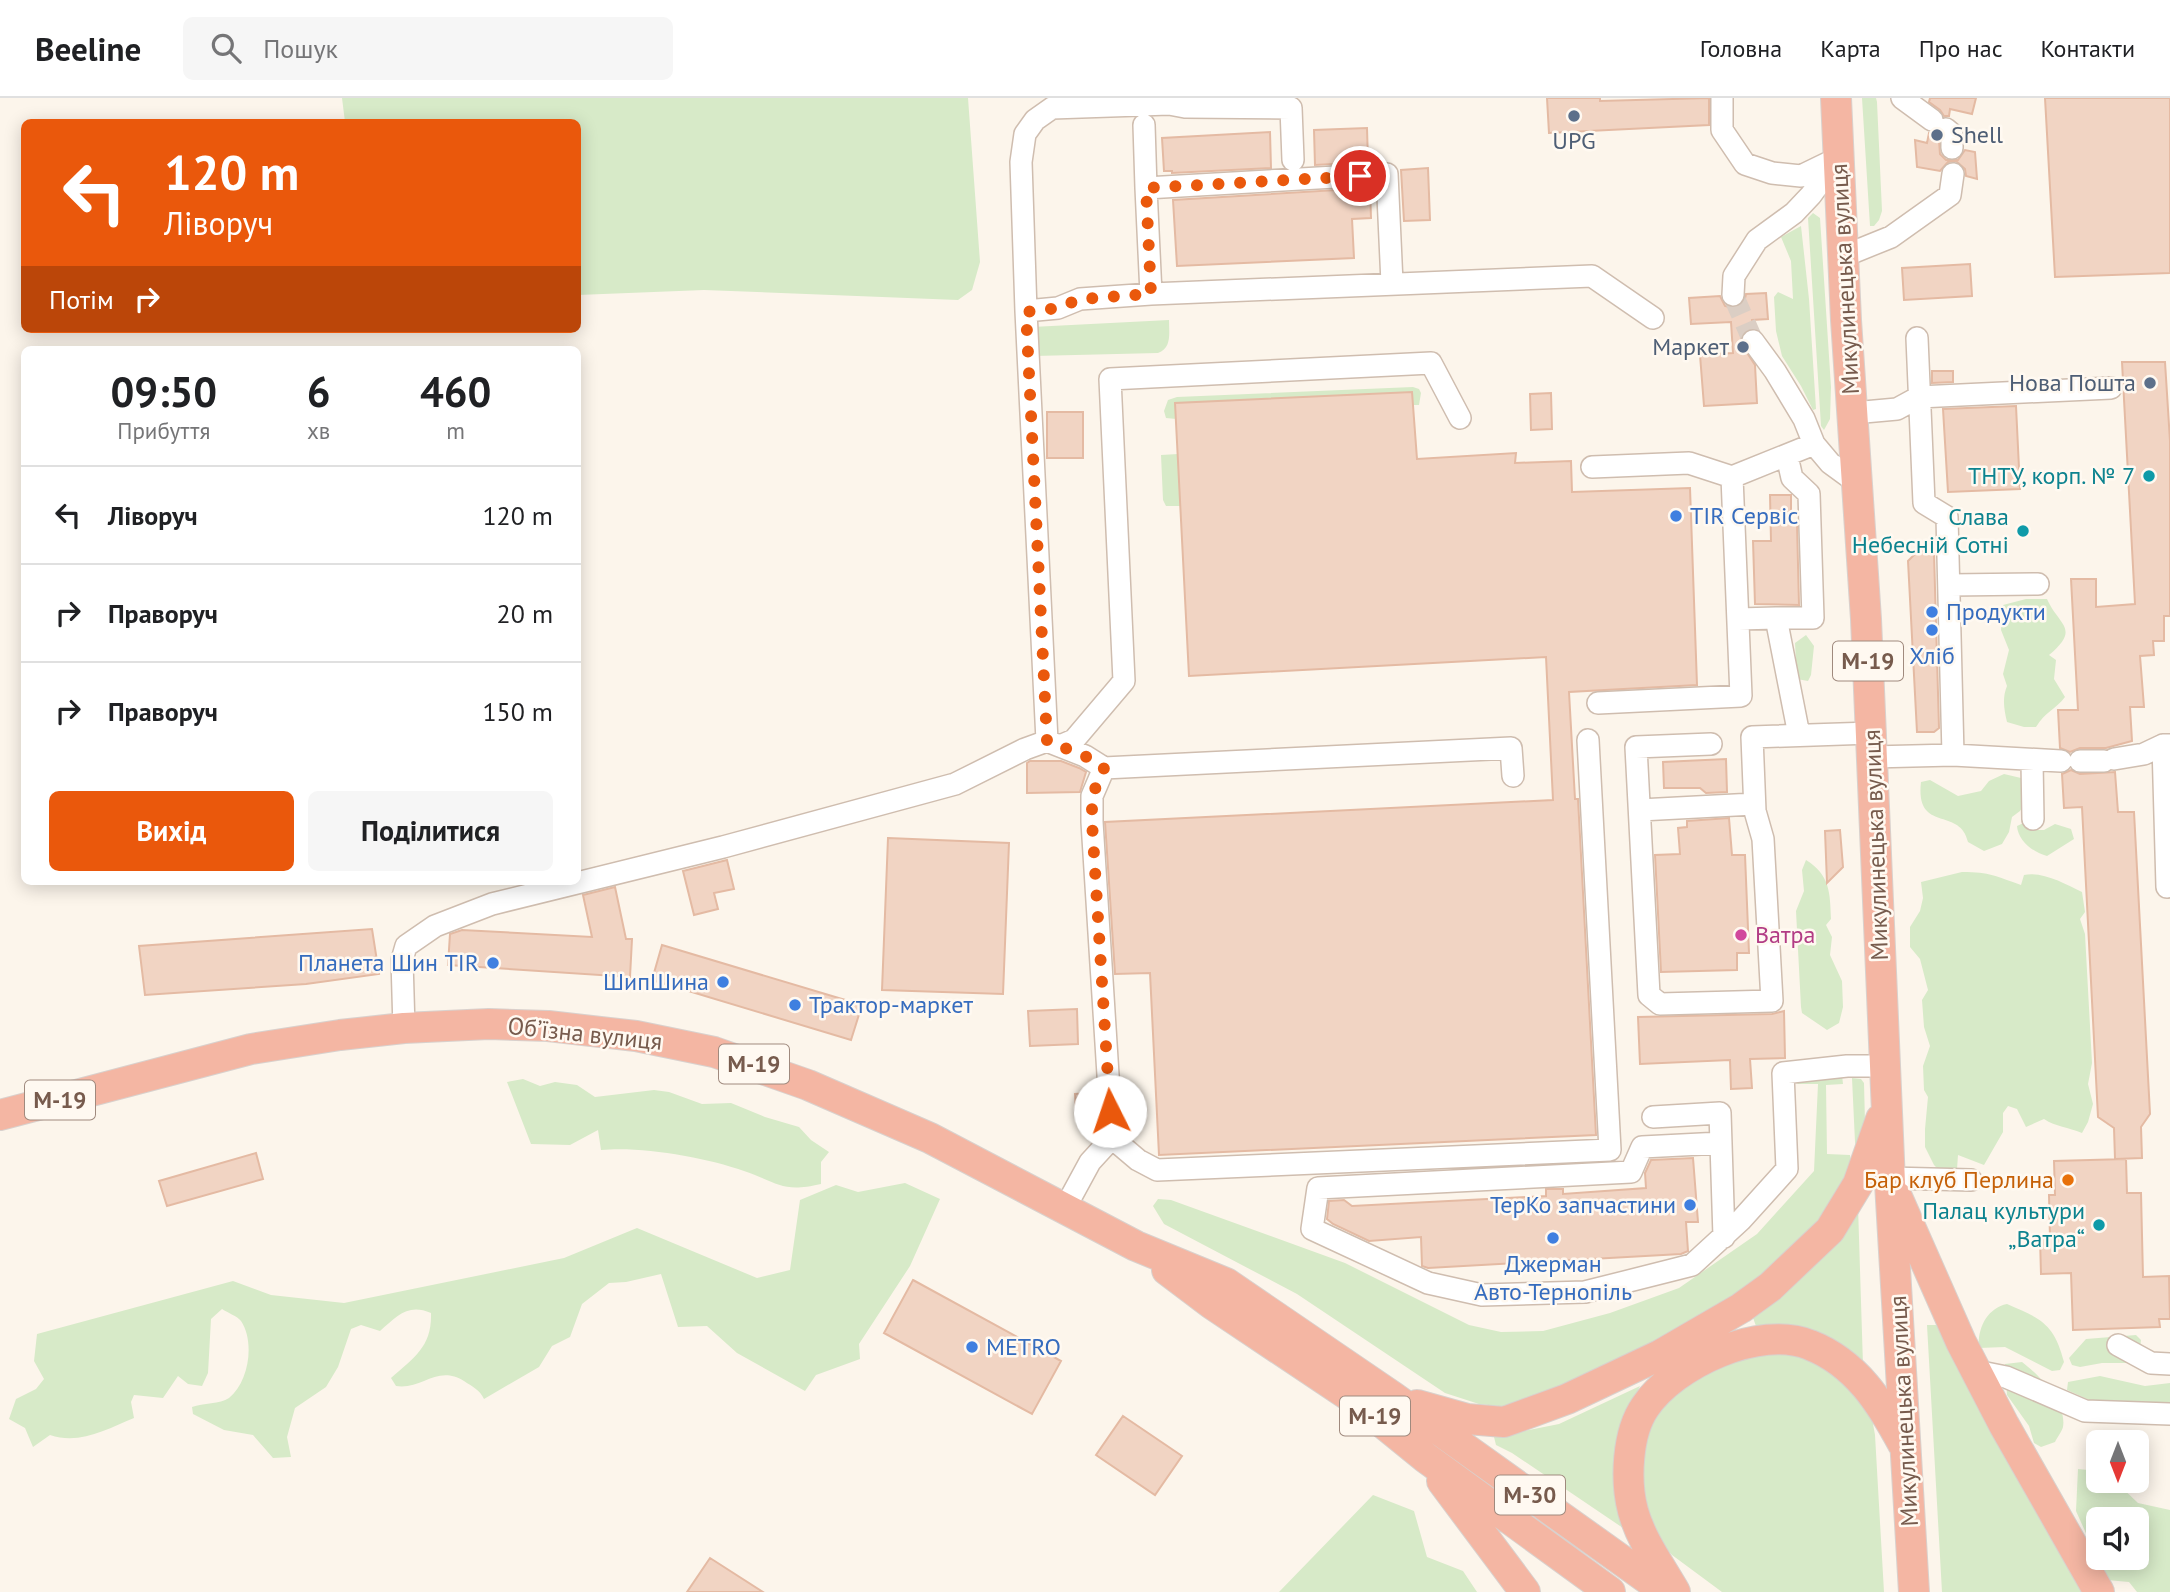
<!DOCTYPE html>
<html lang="uk">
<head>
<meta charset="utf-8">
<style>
  :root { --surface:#fff; --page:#f6f6f6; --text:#202124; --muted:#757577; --line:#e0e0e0; --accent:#ea580c }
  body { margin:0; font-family:"PT Sans",sans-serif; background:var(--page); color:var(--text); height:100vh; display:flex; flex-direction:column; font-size:26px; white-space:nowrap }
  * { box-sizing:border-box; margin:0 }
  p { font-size:23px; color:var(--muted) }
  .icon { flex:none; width:38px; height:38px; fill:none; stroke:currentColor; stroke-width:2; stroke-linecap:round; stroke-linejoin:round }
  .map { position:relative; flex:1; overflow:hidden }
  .side { position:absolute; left:21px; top:248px; width:560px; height:539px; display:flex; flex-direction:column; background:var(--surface); border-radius:10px; box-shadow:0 4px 18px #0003 }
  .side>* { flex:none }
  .banner { position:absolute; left:21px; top:21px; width:560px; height:214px; border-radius:10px; box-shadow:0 4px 18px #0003; background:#ea580c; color:#fff; overflow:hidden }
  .needle { width:46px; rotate:180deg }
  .tools { position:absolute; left:2086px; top:1332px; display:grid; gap:14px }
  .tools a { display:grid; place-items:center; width:63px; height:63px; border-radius:10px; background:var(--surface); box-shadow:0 4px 18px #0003; font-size:35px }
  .pin { position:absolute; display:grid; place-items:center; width:60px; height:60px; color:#fff; margin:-30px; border:4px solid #fff; border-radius:50%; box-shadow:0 2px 7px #0007 }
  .me { position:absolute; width:77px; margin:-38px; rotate:356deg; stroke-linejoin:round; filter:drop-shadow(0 0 5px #0008) }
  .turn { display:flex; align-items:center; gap:24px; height:147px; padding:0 28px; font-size:32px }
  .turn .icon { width:91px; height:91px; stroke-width:2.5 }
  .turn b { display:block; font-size:49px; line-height:60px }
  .then { display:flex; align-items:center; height:66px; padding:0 28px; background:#0003; gap:14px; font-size:26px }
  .eta { display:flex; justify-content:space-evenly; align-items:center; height:119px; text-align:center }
  .eta b { font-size:42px; font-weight:700; line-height:49px }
  .primary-button { display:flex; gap:14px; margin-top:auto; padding:14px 28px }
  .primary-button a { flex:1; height:80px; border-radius:10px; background:var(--accent); color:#fff; font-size:28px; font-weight:700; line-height:80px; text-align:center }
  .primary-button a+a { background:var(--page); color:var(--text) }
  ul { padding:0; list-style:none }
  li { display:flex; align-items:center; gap:21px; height:98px; padding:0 28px; border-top:2px solid var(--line) }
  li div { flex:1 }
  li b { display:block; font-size:26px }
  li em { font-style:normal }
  header { display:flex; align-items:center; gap:42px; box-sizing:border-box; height:98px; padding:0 35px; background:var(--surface); border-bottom:2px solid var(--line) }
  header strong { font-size:33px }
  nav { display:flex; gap:38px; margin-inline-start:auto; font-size:24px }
  .search { width:490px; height:63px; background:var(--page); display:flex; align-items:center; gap:18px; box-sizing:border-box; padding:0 24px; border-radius:10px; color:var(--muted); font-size:26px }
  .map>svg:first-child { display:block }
  .green { fill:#d7eac8; fill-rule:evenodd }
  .building { fill:#f1d4c3; stroke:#e4baa3; stroke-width:2 }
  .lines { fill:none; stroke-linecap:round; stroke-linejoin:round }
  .minor-tunnel { stroke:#dbcec4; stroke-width:21; stroke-dasharray:21 10; stroke-linecap:butt }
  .minor-casing { stroke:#cfbdaf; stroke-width:24 }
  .highway-casing { stroke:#d9d1cd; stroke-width:32 }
  .minor { stroke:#fff; stroke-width:21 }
  .highway { stroke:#f4b6a3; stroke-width:30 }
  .route { stroke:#ea580c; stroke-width:12; stroke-dasharray:0 21.6 }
  .service-dot { fill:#5c6f8a; stroke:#fff9f1; stroke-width:2.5 }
  .culture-dot { fill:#0f9aa8; stroke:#fff9f1; stroke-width:2.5 }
  .shop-dot { fill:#3f7fe0; stroke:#fff9f1; stroke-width:2.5 }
  .hotel-dot { fill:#d1479c; stroke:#fff9f1; stroke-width:2.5 }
  .food-dot { fill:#e8710a; stroke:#fff9f1; stroke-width:2.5 }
  .labels { text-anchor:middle; stroke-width:5; stroke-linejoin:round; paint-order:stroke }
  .shield { fill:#fff9f1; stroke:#a08a7e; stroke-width:2 }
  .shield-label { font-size:23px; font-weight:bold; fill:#775b4d }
  .service-label { font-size:24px; fill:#4e5e75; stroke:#fff9f1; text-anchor:end }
  .street-label { font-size:24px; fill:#775b4d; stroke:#fff9f1 }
  .culture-label { font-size:24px; fill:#0d838f; stroke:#fff9f1; text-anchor:end }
  .shop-label { font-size:24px; fill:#366cbe; stroke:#fff9f1; text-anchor:start }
  .hotel-label { font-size:24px; fill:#b23c85; stroke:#fff9f1; text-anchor:start }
  .food-label { font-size:24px; fill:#c56008; stroke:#fff9f1; text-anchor:end }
</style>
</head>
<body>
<header>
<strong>Beeline</strong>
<div class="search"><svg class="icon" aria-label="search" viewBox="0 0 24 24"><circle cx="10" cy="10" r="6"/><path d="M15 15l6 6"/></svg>Пошук</div>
<nav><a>Головна</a><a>Карта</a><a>Про нас</a><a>Контакти</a></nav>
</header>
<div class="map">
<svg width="2170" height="1494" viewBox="0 0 2170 1494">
  <rect width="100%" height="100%" fill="#fcf5eb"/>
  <path class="green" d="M342,0H968L980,164L972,192L958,202L704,192L578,197V24H345Z
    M1862,0H1876L1877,4L1882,113L1879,122L1874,128H1870Z
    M1813,115L1820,120L1831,289L1830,321L1824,332L1821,328L1808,120Z
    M1801,128L1809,201L1816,311L1813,312L1801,288L1782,258L1776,233L1774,199L1778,194L1793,201L1791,163L1781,139Z
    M1169,222C1169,235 1172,250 1158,255L1034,258L1032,229Z
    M1413,289L1419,291L1421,295L1419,307H1413L1412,294L1176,305V321L1166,320L1164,313L1168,302L1177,299Z
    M1178,356L1180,408H1166L1163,402L1161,357Z
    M2026,501H2047C2059,528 2081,530 2049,557L2056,562L2054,581L2065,599C2055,612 2045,614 2036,629H2024L2007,624C2004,611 2002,600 2007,588L2003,576L2009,552L2001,532L2003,507Z
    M1806,537L1814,548L1811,577L1808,583L1797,581L1795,545Z
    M2004,676L2021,680L2030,697L2020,713L2012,719L2009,734L2002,746L1984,753L1968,744C1960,708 1915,736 1921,684L1930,682L1958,698L1981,693L1989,683Z
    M2028,723L2036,732H2044L2055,726L2071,731L2074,741L2047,758C2034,755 2018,743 2017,728Z
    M1806,762C1830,777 1830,794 1831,821L1826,827L1832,839L1830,857L1842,883L1843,909L1839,925L1827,932L1802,915L1801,909L1796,813L1804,793L1802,772Z
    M1962,774C1991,774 1995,778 2021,787L2024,777C2043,773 2065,786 2082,794L2085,814L2080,821L2085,836L2092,965L2088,986L2093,1006L2088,1024L2082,1035C2068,1029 2056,1029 2044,1021L2026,1029L2017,1011L2008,1008L2003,1015V1034L1984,1067L1958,1057L1957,1071L1943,1076L1934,1067L1925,1049V1031L1928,999L1924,992L1923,968L1930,948L1924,929L1922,902L1928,892L1920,861L1910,849V829L1920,813L1923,800L1921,784Z
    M1842,977L1843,986L1826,987L1827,1056L1850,1057L1852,1073L1827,1111L1790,1155L1749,1187L1687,1227L1590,1276L1508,1309L1479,1306L1445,1295L1297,1196L1164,1126L1153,1108L1158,1101L1171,1102L1345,1165L1469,1227L1501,1234L1543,1233L1610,1215L1679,1190L1757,1136L1814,1073L1818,986H1797L1803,979Z
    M1852,980L1861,981L1864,985L1865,1025L1858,1057L1855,1044Z
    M523,981L540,988L555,984L577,987L595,999L654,992L669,994L702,1006L731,1005L765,1019L799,1029L811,1042L829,1054L821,1064V1086C782,1095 779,1085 744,1073C705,1059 641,1048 601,1052L598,1032L570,1047L531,1046L507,984Z
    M905,1085L940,1101L910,1168L859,1246L860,1261L816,1277L805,1293L737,1255L707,1228L678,1229L661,1176L626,1184L609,1185L582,1206L570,1239L552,1248L539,1269L484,1301C480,1292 473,1289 464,1283C437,1266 422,1292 396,1288L391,1280C415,1259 432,1248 431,1215C408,1205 397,1218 380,1233L361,1227L351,1231L338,1269L326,1289L295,1310L287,1339L291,1359L273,1360L253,1337L224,1332L193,1316L192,1309C203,1305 220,1306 229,1300C249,1284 255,1244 241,1223C237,1218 228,1215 222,1211L211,1221L208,1275L202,1288L188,1286L178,1278L163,1300L134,1297L131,1304L134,1320C107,1331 80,1347 50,1337L33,1349L25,1330L9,1321L16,1301L36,1291L44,1281L34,1263L37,1236L233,1183L271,1197L344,1205L564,1160L637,1130L757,1180L790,1172L800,1102L836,1087L858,1094Z
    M1858,1108L1863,1267L1776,1227L1756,1228L1752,1217Z
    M2007,1206C2042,1221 2054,1226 2064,1264L2060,1272L2052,1273L2005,1249L1979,1250C1977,1231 1987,1210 2007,1206Z
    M1927,1227H1936L1942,1234L2085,1494H1942Z
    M2136,1237L2141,1242L2139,1259L2134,1265H2102L2080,1269L2072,1267L2069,1260L2086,1241Z
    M1773,1252L1825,1265L1870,1309L1875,1337L1884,1494H1722L1672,1457L1654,1436L1644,1410L1640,1350L1645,1330L1676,1293L1728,1263Z
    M2022,1264C2039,1277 2067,1305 2063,1329C2062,1333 2057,1340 2055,1344L2041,1349L2034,1345L2029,1328L2007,1297L2005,1266Z
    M2100,1278L2145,1288L2170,1285V1309L2114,1313L2067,1292L2068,1284Z
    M1640,1288L1628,1312L1625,1426L1623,1430L1512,1355L1496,1347L1494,1339L1559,1326Z
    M2078,1371L2098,1373V1382L2115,1383L2138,1405L2170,1412V1494H2137L2129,1484L2107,1482L2076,1413ZM2098,1421H2137V1460H2098Z
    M1373,1397L1414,1413L1427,1459L1463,1473L1477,1494H1279Z"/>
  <path class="building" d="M1547,0H1600V3L1709,0V27L1549,35Z
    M1930,0H1976L1972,16L1950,11L1949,18H1944L1940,12L1929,4Z
    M2045,0H2170V175L2055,179Z
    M1367,30L1368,64L1315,67L1314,32Z
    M1270,34L1271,70L1172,75V73H1164L1162,40Z
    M1929,35H1934L1939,42L1940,56L1946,62H1958L1965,52L1975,54L1977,81L1966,78L1965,71L1956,63L1948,64L1940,73L1917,69L1915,42L1927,45Z
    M1428,70L1430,122L1404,123L1401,72Z
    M1370,90L1371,120L1352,121L1354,160L1177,168L1173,102Z
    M1970,166L1972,198L1904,202L1902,170Z
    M1766,195L1768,221L1752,222V230L1745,233L1740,244L1755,267L1757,305L1704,308L1700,257L1733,255L1731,224L1691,226L1689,200L1720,198L1725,208L1733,210L1744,205L1746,196Z
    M2122,264H2165L2170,343V518H2164V543H2153L2154,557L2140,558L2144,609H2130L2132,643L2106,650H2080L2070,654L2060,650L2058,612H2078L2071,481H2096V509L2135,506Z
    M1932,273H1953V284L1932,285Z
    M1412,294L1417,361L1516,355L1515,365L1571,363L1572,394L1690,390L1697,587L1569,594L1575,701H1578L1596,1037L1159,1057L1150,875L1115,876L1105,724L1553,702L1546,559L1189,578L1175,305Z
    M1551,295L1552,331L1531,332L1530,296Z
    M2016,308L2020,391L1948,394L1943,311Z
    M1047,314H1083V360H1047Z
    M1770,397H1791V426H1797L1799,507L1755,506L1753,443H1771Z
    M1919,452L1934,455L1939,630L1934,634H1917L1908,463Z
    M1726,661L1727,694L1706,695L1700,690H1664L1663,664Z
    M1030,663H1061L1079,670L1086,674L1080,694L1027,695V665Z
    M2071,672L2080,676L2115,674L2118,714H2134L2150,1016L2141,1029L2142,1060L2115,1061L2114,1030L2098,1019L2082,709L2064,710L2062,676Z
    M1729,720L1732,757H1745L1749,855H1737V872L1661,874L1655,757L1680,756L1678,730L1687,729V723Z
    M1840,732L1843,769L1827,785L1825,733Z
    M888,740L1009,745L1003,896L882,892Z
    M727,762L734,791L714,795L718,811L694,817L683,773Z
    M615,789L626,841H632L630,879L448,867L450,836L462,832L592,839L583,797Z
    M372,831L379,876L306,886L145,897L139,848Z
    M662,847L862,907L851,942L652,882Z
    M1077,911L1078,946L1030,948L1028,913Z
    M1784,913L1785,960L1750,961L1752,990L1731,991L1730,962L1640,966L1638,919L1772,916Z
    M1092,995L1093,1012L1076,1013L1075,996Z
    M256,1055L263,1081L167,1108L159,1083Z
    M1693,1060L1698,1124H1686L1688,1153L1681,1156L1428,1170L1422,1168L1421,1139L1369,1143L1333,1126L1327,1121L1329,1103L1344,1102L1352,1108L1546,1098V1091H1563V1096L1646,1090L1645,1075L1651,1062Z
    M2126,1061L2127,1095H2141L2143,1179L2169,1178L2170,1221H2159L2160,1229L2073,1232L2071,1175L2041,1176L2040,1140H2050L2049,1097H2055L2054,1063Z
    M913,1182L1061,1263L1032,1316L884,1235Z
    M1123,1318L1182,1358L1155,1397L1096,1357Z
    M710,1460L763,1494H687Z"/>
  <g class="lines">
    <path class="minor-tunnel" d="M1733,197L1753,243"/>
    <defs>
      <path id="minor" d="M1722,0V32L1745,66L1772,75L1801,78L1836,61
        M1902,0L1932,22
        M1169,6L1185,9L1291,10L1293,62
        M1144,27L1146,90L1387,76L1392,185
        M1946,31L1952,36V50
        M1146,90L1151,196
        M1844,158L1891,139L1950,97L1953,76
        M1733,197L1734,178L1757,142L1794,115L1811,97L1838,60
        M1026,213L1058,210L1080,201L1151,196L1592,178L1653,220
        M1917,240L1924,405L1947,419L1953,657
        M1753,243L1775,273L1804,321L1814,346L1830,365L1856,384
        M1853,315L1897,311L1919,299L2111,290
        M1592,369L1689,365L1732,379L1814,346
        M1950,487L2038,486
        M1776,520H1813L1809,396L1792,380L1787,358
        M1738,521L1776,520L1799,637
        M1598,605L1741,598L1732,379
        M1047,643L1026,213L1021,64L1025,36L1035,22L1052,10L1169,6V0
        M1711,646L1636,649L1649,897L1660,906L1772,903L1763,741L1755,713L1752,639L1871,635
        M1060,648L1074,642L1124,583L1110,281L1431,265L1460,320
        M1872,659L1953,657L2061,663
        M2114,661L2144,656L2163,647
        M2032,663L2033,721
        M2080,663H2104
        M1640,712L1754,706
        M2167,789L2163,647H2170
        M404,930L402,862L406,848L435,828L492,806L723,749L955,686L1025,651L1047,643L1085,658L1104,670L1511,650L1513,678
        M1653,1019L1720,1015L1724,1139
        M1112,1040L1138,1062L1157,1072L1610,1052L1588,642
        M1721,1045L1642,1049L1631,1074L1318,1090L1312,1131L1428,1185L1482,1197L1585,1194L1692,1167L1741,1122L1787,1071L1783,975L1847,968H1885
        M1890,1080L1971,1082
        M1065,1110L1090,1064L1112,1040L1092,724V698L1104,670
        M2118,1247L2151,1265L2170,1266
        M1976,1273L2006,1279L2085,1313L2170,1316"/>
      <path id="highway" d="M1836,0L1846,222L1866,521L1890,1085L1914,1494
        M0,1017L251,951L340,937L404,930L489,926L548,928L636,938L714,954L808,987L930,1040L1136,1148L1226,1185L1393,1299L1666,1494
        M1897,1099L1961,1244L2004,1327L2099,1494
        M1167,1172L1212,1206L1351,1299L1426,1360L1610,1494
        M1417,1307L1467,1321L1504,1324L1567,1301L1660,1257L1741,1210L1770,1189L1830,1132L1858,1086L1881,1021
        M1442,1383L1525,1494
        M1675,1494C1660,1468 1641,1442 1633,1413C1625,1383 1627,1335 1645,1309C1674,1266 1760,1226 1810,1247C1856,1265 1881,1305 1903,1346"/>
    </defs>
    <use href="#minor" class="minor-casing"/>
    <use href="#highway" class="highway-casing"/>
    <use href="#minor" class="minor"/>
    <use href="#highway" class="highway"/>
  </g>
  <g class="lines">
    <path class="route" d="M1110,1013L1092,724V698L1104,670L1085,658L1047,643L1026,214L1058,210L1080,201L1151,196L1146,90L1360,78"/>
  </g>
  <g class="service-dot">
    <circle cx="1574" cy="18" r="7"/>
    <circle cx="1937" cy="37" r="7"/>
    <circle cx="1743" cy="249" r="7"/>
    <circle cx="2150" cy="285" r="7"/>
  </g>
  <g class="culture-dot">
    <circle cx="2149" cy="378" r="7"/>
    <circle cx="2023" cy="433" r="7"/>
    <circle cx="2099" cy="1127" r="7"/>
  </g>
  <g class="shop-dot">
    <circle cx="1676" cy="418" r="7"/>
    <circle cx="1932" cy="514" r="7"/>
    <circle cx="1932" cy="532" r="7"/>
    <circle cx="493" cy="865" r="7"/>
    <circle cx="723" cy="884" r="7"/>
    <circle cx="795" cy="907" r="7"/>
    <circle cx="1690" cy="1107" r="7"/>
    <circle cx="1553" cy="1140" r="7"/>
    <circle cx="972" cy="1249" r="7"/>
  </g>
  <circle class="hotel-dot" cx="1741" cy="837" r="7"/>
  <circle class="food-dot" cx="2068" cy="1082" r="7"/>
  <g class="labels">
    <g class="shield">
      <rect x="1833" y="543.5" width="70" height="39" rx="5"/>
      <rect x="719" y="946.5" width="70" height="39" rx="5"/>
      <rect x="25" y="982.5" width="70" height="39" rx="5"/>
      <rect x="1340" y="1298.5" width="70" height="39" rx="5"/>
      <rect x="1495" y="1377.5" width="70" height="39" rx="5"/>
    </g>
    <g class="shield-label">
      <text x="1868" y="571">М-19</text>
      <text x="754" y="974">М-19</text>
      <text x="60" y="1010">М-19</text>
      <text x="1375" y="1326">М-19</text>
      <text x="1530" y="1405">М-30</text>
    </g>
    <g class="service-label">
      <text x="1951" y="45" text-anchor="start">Shell</text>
      <text x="1574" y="51" text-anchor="middle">UPG</text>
      <text x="1729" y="257">Маркет</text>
      <text x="2136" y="293">Нова Пошта</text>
    </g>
    <g class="street-label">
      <text transform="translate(1845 181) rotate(-93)" y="8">Микулинецька вулиця</text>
      <text transform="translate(1876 747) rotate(-92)" y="8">Микулинецька вулиця</text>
      <text transform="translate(585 936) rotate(6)" y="8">Обʼїзна вулиця</text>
      <text transform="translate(1904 1313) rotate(-93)" y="8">Микулинецька вулиця</text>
    </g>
    <g class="culture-label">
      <text x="2135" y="386">ТНТУ, корп. № 7</text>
      <text x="2009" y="427">Слава<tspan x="2009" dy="28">Небесній Сотні</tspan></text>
      <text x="2085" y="1121">Палац культури<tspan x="2085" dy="28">„Ватра“</tspan></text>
    </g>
    <g class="shop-label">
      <text x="1690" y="426">TIR Сервіс</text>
      <text x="1946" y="522">Продукти</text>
      <text x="1932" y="566" text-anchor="middle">Хліб</text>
      <text x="479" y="873" text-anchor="end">Планета Шин TIR</text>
      <text x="709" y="892" text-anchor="end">ШипШина</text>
      <text x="809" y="915">Трактор-маркет</text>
      <text x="1676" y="1115" text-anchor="end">ТерКо запчастини</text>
      <text x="1553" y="1174" text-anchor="middle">Джерман<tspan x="1553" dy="28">Авто-Тернопіль</tspan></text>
      <text x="986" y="1257">METRO</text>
    </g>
    <g class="hotel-label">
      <text x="1755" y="845">Ватра</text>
    </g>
    <g class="food-label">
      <text x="2054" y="1090">Бар клуб Перлина</text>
    </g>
  </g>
</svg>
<div class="tools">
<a><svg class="needle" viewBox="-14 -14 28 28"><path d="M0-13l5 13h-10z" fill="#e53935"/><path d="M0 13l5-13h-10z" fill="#757577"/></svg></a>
<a><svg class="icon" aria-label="sound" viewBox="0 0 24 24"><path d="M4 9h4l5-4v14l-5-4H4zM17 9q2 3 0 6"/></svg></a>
</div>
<div class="pin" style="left:1360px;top:78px;background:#d93025"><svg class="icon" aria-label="arrive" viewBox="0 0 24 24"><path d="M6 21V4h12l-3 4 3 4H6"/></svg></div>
<svg class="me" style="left:1110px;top:1013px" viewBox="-20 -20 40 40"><circle r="19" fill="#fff"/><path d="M0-13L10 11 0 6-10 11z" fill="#ea580c"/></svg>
<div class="banner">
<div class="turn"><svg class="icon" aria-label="left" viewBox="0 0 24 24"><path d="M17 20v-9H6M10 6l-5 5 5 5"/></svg><div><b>120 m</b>Ліворуч</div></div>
<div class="then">Потім<svg class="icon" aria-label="right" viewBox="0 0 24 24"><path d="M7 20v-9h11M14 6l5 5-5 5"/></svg></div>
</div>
<section class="side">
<div class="eta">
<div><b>09:50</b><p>Прибуття</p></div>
<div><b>6</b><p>хв</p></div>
<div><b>460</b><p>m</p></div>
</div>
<ul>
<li><svg class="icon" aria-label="left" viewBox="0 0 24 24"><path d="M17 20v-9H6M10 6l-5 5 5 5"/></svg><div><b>Ліворуч</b></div><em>120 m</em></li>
<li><svg class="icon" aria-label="right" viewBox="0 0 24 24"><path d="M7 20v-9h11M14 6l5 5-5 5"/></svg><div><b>Праворуч</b></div><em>20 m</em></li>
<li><svg class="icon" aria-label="right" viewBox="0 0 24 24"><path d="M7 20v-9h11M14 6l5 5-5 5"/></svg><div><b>Праворуч</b></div><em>150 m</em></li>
</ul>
<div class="primary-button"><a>Вихід</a><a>Поділитися</a></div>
</section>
</div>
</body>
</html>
